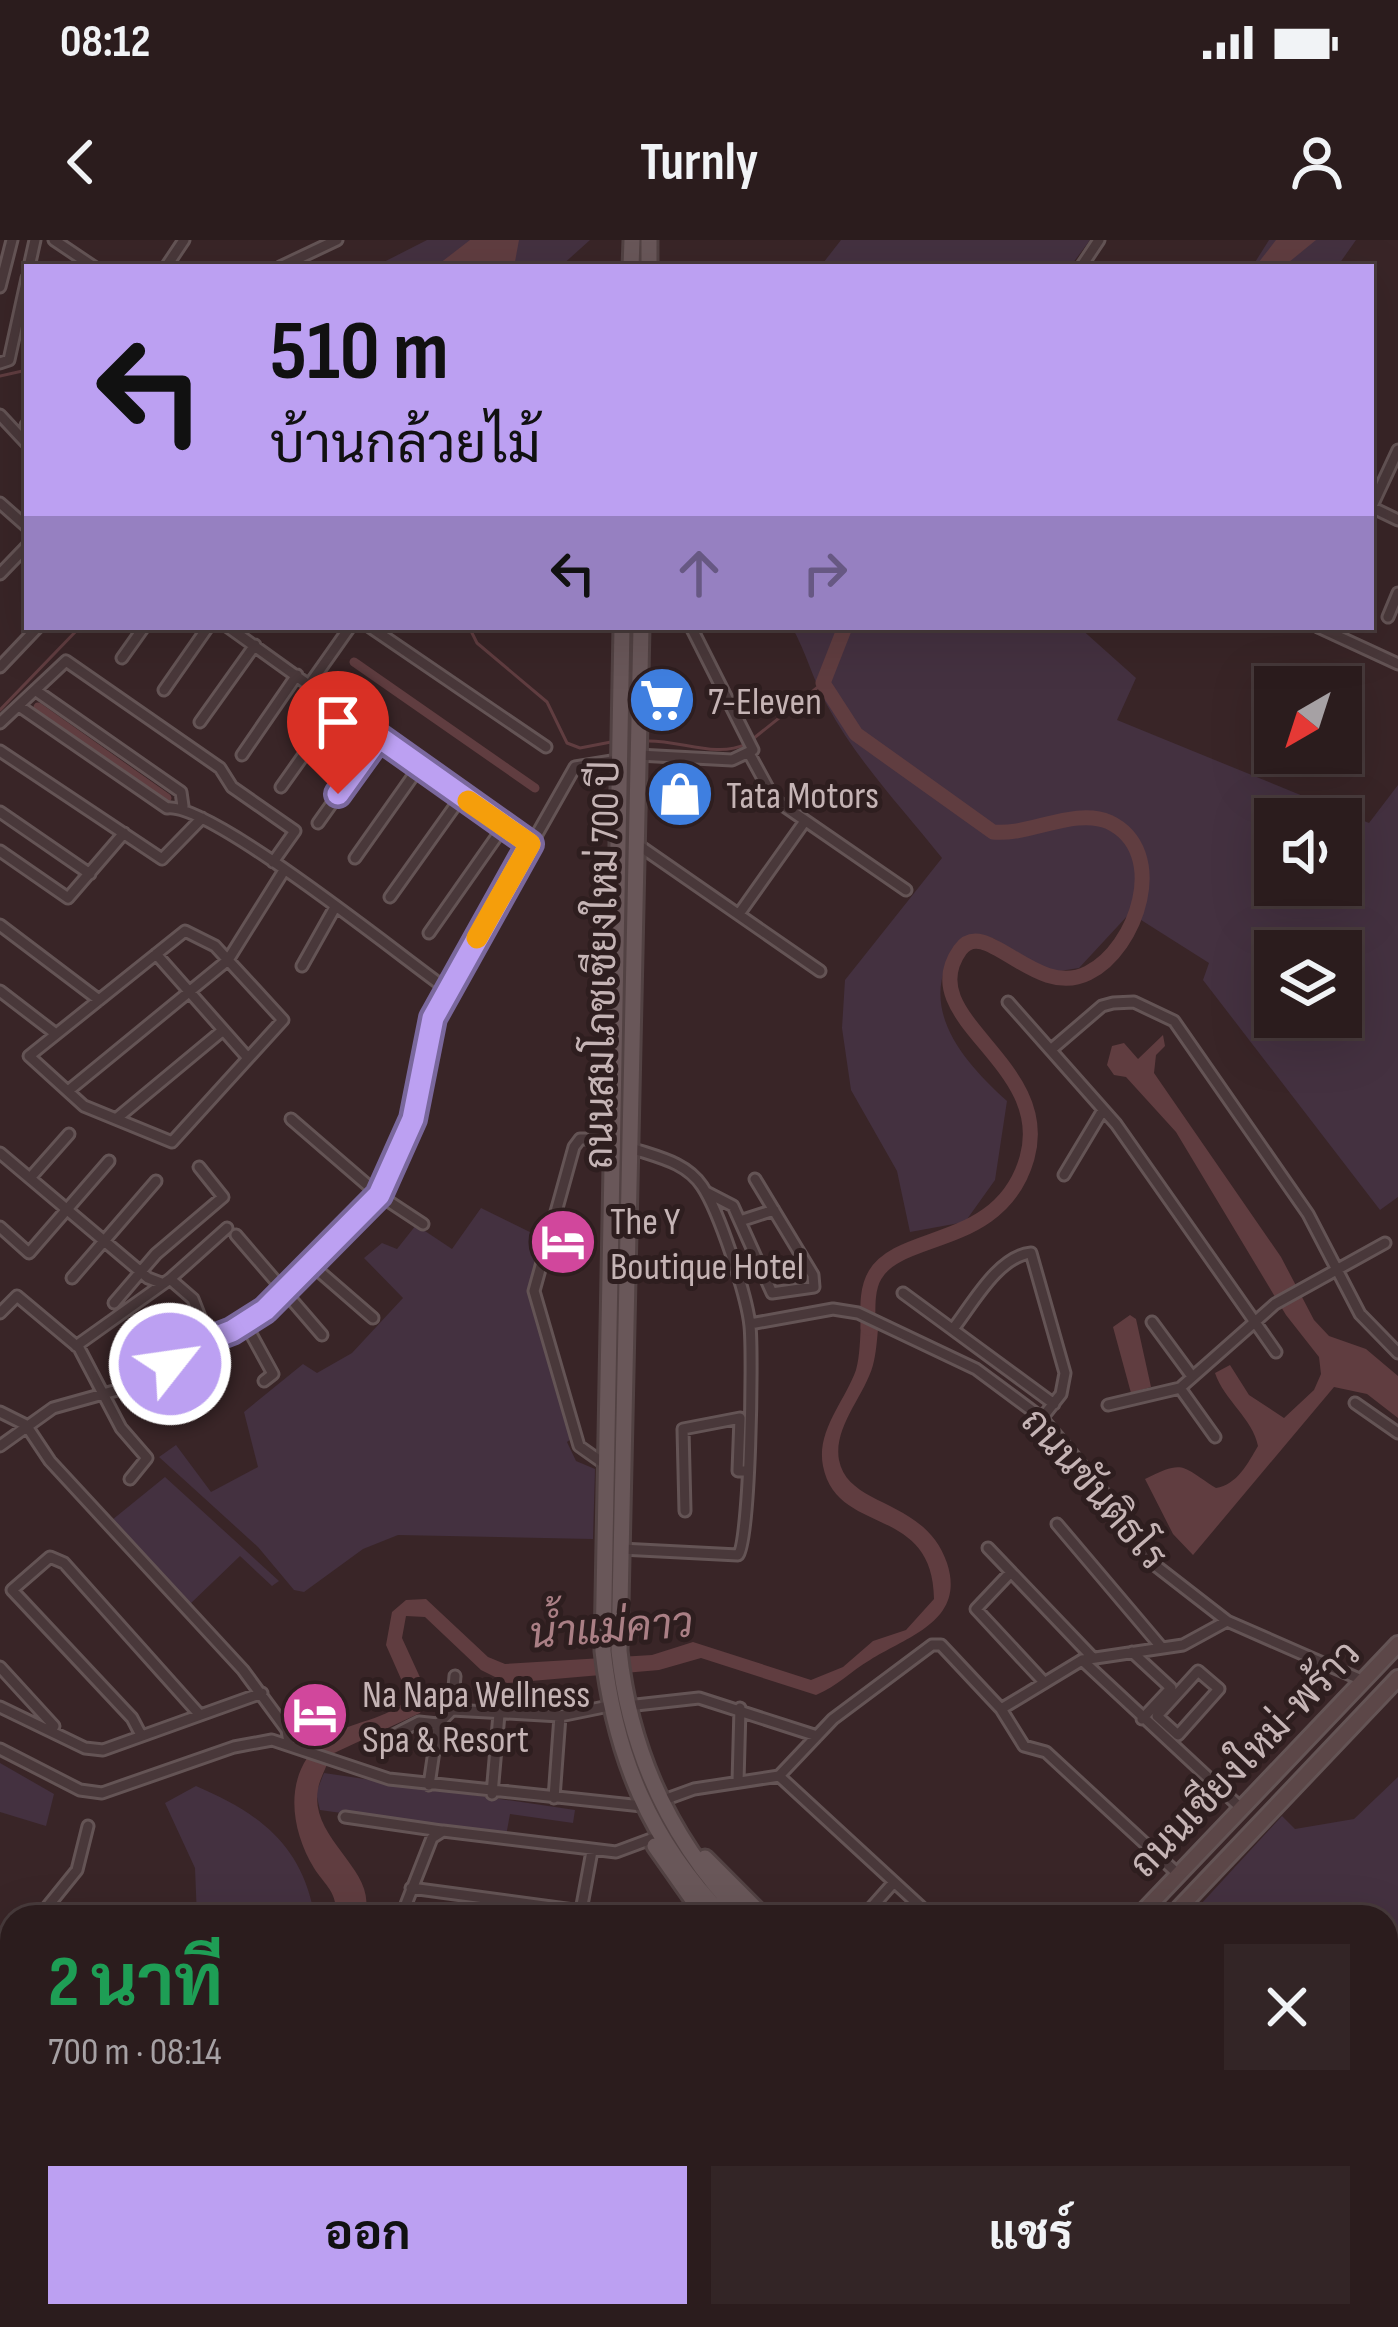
<!DOCTYPE html>
<html lang="th">
<head>
<meta charset="utf-8">
<style>
  :root { --surface:#2b1c1d; --page:#332526; --text:#f1f3f6; --muted:#a6a1a4; --line:#473a3b; --accent:#bca0f2 }
  body { margin:0; font-family:"Sofia Sans Condensed",Sarabun,sans-serif; background:var(--page); color:var(--text); height:100vh; display:flex; flex-direction:column; font-size:45px; white-space:nowrap }
  * { box-sizing:border-box; margin:0 }
  p { font-size:39px; color:var(--muted) }
  .icon { flex:none; width:66px; height:66px; fill:none; stroke:currentColor; stroke-width:2; stroke-linecap:round; stroke-linejoin:round }
  .map { position:relative; flex:1; overflow:hidden }
  .sheet { position:absolute; left:0px; top:1665px; width:1398px; height:423px; display:flex; flex-direction:column; background:var(--surface); border-radius:36px 36px 0 0; box-shadow:0 12px 48px #0002,0 0 0 3px var(--line) }
  .sheet>* { flex:none }
  .top-card { position:absolute; left:24px; top:24px; width:1350px; height:366px; border-radius:0px; box-shadow:0 12px 48px #0002,0 0 0 3px var(--line); background:#bca0f2; color:#111; overflow:hidden }
  .needle { width:78px; rotate:219deg }
  .fabs { position:absolute; left:1254px; top:426px; display:grid; gap:24px }
  .fabs a { display:grid; place-items:center; width:108px; height:108px; border-radius:0px; background:var(--surface); box-shadow:0 12px 48px #0002,0 0 0 3px var(--line); font-size:60px }
  .pin { position:absolute; display:grid; place-items:center; width:102px; height:102px; color:#fff; margin:-123px -51px; border-radius:50% 50% 50% 0; rotate:-45deg; box-shadow:0 0 12px #0007 }
  .pin .icon { rotate:45deg }
  .me { position:absolute; width:132px; margin:-66px; rotate:60deg; stroke-linejoin:round; filter:drop-shadow(0 0 9px #0008) }
  .turn { display:flex; align-items:center; gap:42px; height:252px; padding:0 48px; font-size:54px }
  .turn .icon { width:156px; height:156px; stroke-width:2.5 }
  .turn b { display:block; font-size:84px; line-height:102px }
  .lanes { display:flex; align-items:center; height:114px; padding:0 48px; background:#0003; justify-content:center; gap:60px; direction:ltr }
  .lanes .off { opacity:.35 }
  .round { display:grid; place-items:center; flex:none; width:126px; height:126px; border-radius:0px; background:var(--page) }
  .head { display:flex; align-items:center; justify-content:space-between; height:204px; padding:0 48px }
  h1 { font-size:72px; font-weight:700; line-height:90px; color:#1e9e55 }
  .cta { display:flex; gap:24px; margin-top:auto; padding:24px 48px }
  .cta a { flex:1; height:138px; border-radius:0px; background:var(--accent); color:#111; font-size:48px; font-weight:700; line-height:138px; text-align:center }
  .cta a+a { background:var(--page); color:var(--text) }
  .status { display:flex; justify-content:space-between; align-items:center; height:84px; padding:0 60px; background:var(--surface); direction:ltr }
  .status svg { height:33px; fill:currentColor }
  header { display:flex; justify-content:space-between; align-items:center; height:156px; padding:0 48px; background:var(--surface); font-size:54px; font-weight:700 }
  .map>svg:first-child { display:block }
  .green { fill:#443140; fill-rule:evenodd }
  .water { fill:#603d40 }
  .lines { fill:none; stroke-linecap:round; stroke-linejoin:round }
  .stream { stroke:#603d40; stroke-width:3 }
  .canal { stroke:#603d40; stroke-width:9 }
  .river { stroke:#603d40; stroke-width:15 }
  .minor-casing { stroke:#645455; stroke-width:15 }
  .secondary-casing { stroke:#645455; stroke-width:20 }
  .primary-casing { stroke:#524243; stroke-width:21 }
  .minor { stroke:#49383a; stroke-width:9 }
  .secondary { stroke:#5c4748; stroke-width:14 }
  .primary { stroke:#695759; stroke-width:15 }
  .route-casing { stroke:#7a689d; stroke-width:30 }
  .route { stroke:#bca0f2; stroke-width:21 }
  .slow { stroke:#f59e0b; stroke-width:21 }
  .labels { text-anchor:middle; stroke-width:10; stroke-linejoin:round; paint-order:stroke }
  .poi-label { font-size:39px; fill:#c5b4b5; stroke:#2e1e1f; text-anchor:start }
  .street-label { font-size:39px; fill:#c5b4b5; stroke:#2e1e1f }
  .water-label { font-size:42px; font-style:italic; fill:#aa7f85; stroke:#2e1e1f }
</style>
</head>
<body>
<div class="status"><b>08:12</b><svg viewBox="0 0 49 12"><path d="M0 12V9h3v3zM5 12V6h3v6zM10 12V3h3v9zM15 12V0h3v12zM26 1h20v11H26zM47 4h2v5h-2z"/></svg></div>
<header><svg class="icon" aria-label="back" viewBox="0 0 24 24"><path d="M15 5l-7 7 7 7"/></svg>Turnly<svg class="icon" aria-label="person" viewBox="0 0 24 24"><circle cx="12" cy="8" r="4"/><path d="M4 21q1-7 8-7t8 7"/></svg></header>
<div class="map">
<svg width="1398" height="2087" viewBox="0 0 1398 2087">
  <rect width="100%" height="100%" fill="#392527"/>
  <path class="green" d="M427,0H590L560,27H374Z
    M841,0H1090L1070,27H820Z
    M1269,0H1356L1337,27H1252Z
    M792,387H1079L1136,438L1117,480L1369,583L1398,545V957L1380,970L1203,740L1209,723L1130,673L1079,728L1047,733L993,698L964,697C911,759 957,816 1007,861L995,940L965,982L910,992L897,931L851,850L842,788L845,740L942,618C903,569 857,521 827,465C813,440 806,412 792,387ZM1275,579H1341V645H1275ZM1275,711H1341V777H1275Z
    M481,968L542,998L530,1050L533,1066L572,1198L567,1202L576,1221L595,1229L593,1299L398,1295L363,1309L304,1352L294,1350L258,1307L159,1217L176,1205L211,1252L258,1227L244,1172L303,1124L317,1133L352,1113L403,1058L364,1018L382,1003L397,1009L416,985L452,1009Z
    M165,1237L279,1341L272,1346L240,1316L189,1365L112,1280Z
    M0,1523L54,1554L46,1586L0,1572Z
    M324,1533L575,1570L573,1583L510,1574L506,1596L320,1570L316,1553Z
    M1398,1537V2087H1190L1183,2076H1386V1677H1189L1282,1576L1295,1589L1354,1579Z
    M196,1546C254,1571 297,1600 312,1664L262,1677H197L195,1628L165,1563Z"/>
  <path class="water" d="M470,0H519L514,27H435Z
    M1276,0H1316L1283,27H1255Z
    M1163,795L1165,806L1156,815L1154,833L1281,1017L1314,1080L1329,1096L1366,1109L1398,1136V1178L1367,1154L1334,1147L1193,1315L1173,1294L1145,1239C1185,1219 1181,1226 1216,1248C1237,1245 1248,1223 1258,1206C1253,1179 1224,1160 1215,1133L1230,1125L1249,1155L1284,1178L1314,1150L1321,1134L1319,1117L1286,1075L1176,892L1126,837L1114,835L1107,825L1112,806L1124,803L1138,819Z
    M1130,1075L1136,1079L1151,1147L1131,1153L1113,1087Z
    M861,1084L878,1089C877,1100 876,1114 873,1125C865,1155 833,1187 839,1220C848,1268 925,1258 947,1323C966,1381 908,1396 870,1420C851,1431 838,1446 816,1455L701,1418L659,1430L507,1443L481,1430L425,1377L406,1376L402,1398L429,1457L420,1473L332,1514C327,1525 320,1538 318,1549C308,1600 383,1633 363,1677H310L336,1668C334,1649 324,1644 314,1628C289,1587 283,1531 325,1499C350,1480 389,1481 409,1457L386,1405L392,1372L406,1360L426,1359L488,1417L505,1424L652,1415L693,1402L811,1440L843,1427L873,1401L906,1390L934,1359C933,1263 837,1297 823,1226C816,1191 845,1161 856,1130C860,1116 860,1098 861,1084Z"/>
  <g class="lines">
    <path class="stream" d="M0,136L27,130
      M469,387L477,403L547,462L567,503L580,508L611,502
      M0,470L80,387
      M754,498L823,443
      M645,501C678,499 716,519 746,504"/>
    <path class="canal" d="M354,422L535,548
      M38,467L167,558"/>
    <path class="river" d="M845,387L823,443L856,494L993,592C1029,596 1075,567 1109,582C1170,611 1137,709 1088,733C1035,760 985,674 960,710C911,779 1054,822 1027,918C1001,1009 900,991 875,1035C866,1050 868,1071 868,1088"/>
    <defs>
      <path id="minor" d="M54,0L94,27
        M29,27L35,0
        M166,27L184,0
        M280,27L337,0
        M1081,27L1099,0
        M0,47L12,0
        M0,123L9,120L27,38
        M0,175L27,204
        M26,185L27,186
        M0,263L27,287
        M1371,267L1398,280
        M1371,268L1398,210
        M0,334L27,306
        M1388,377L1398,353
        M228,387L530,604
        M370,387L546,507
        M1318,387L1398,424
        M122,418L144,387
        M0,427L38,387
        M307,448L350,387
        M35,450L181,552L183,566
        M164,450L208,387
        M19,466L167,568C210,562 400,716 448,750
        M200,482L255,405
        M0,483L66,421L220,528L232,547L295,591L273,622
        M0,511L162,619L202,578
        M242,515L297,435
        M638,515L732,520L753,510L691,387
        M750,515L774,559L906,650
        M281,547L337,468
        M0,572L90,634
        M318,583L379,497
        M634,602L820,731
        M0,611L68,658L124,593
        M355,618L420,526
        M390,657L462,556
        M739,674L805,581
        M0,685L99,760
        M185,691L215,706L283,780L172,902L84,866L29,816Z
        M429,693L504,586
        M156,714L248,818
        M302,726L334,669
        M0,751L56,794
        M1008,762L1116,884L1276,1112
        M1053,808L1102,766L1113,763L1134,762L1174,781L1308,974L1360,1074L1398,1113
        M68,851L228,720L283,632
        M116,879L222,791
        M291,879L379,955L423,984
        M0,913L148,1038L161,1043
        M1064,935L1103,870
        M30,938L69,894
        M706,952L733,966L772,1053L814,1047L813,1035L755,939
        M740,981L774,970
        M0,987L29,1013L109,921
        M236,995L322,1095
        M313,1026L373,1078
        M72,1038L156,941
        M170,1039L227,988
        M903,1053L1054,1164
        M114,1063L156,1014L223,957L199,927
        M0,1073L17,1056L79,1108L121,1188L147,1218L130,1239
        M1152,1082L1191,1135
        M245,1083L273,1134L264,1141
        M750,1084L833,1069L858,1073L976,1129L1042,1178L1098,1244L1151,1322L1227,1381L1364,1441
        M953,1089C972,1065 998,1016 1031,1013L1065,1133L1061,1154L1042,1178
        M76,1106L170,1039L193,1059L208,1097
        M1180,1148L1215,1197
        M1355,1163L1398,1193
        M1108,1165L1180,1148L1275,1064L1385,1003
        M0,1172L26,1185
        M26,1185L50,1221L243,1430L287,1490L289,1503
        M0,1206L53,1168L146,1142L193,1105L232,1091L265,1070L379,955L413,879L433,778L575,527L618,520
        M603,1223L579,1206L534,1051L574,907L580,899H610
        M685,1271L683,1189L740,1178L738,1231H748
        M1057,1284L1162,1408
        M988,1308L1093,1418
        M621,1309L738,1315C750,1302 753,1115 750,1086C747,1056 719,971 702,946C686,922 657,917 631,908
        M1011,1332L976,1369L1042,1440
        M1132,1412L1171,1448L1142,1479
        M1082,1420L1242,1569
        M0,1427L54,1486
        M1198,1431L1219,1449L1178,1495L1157,1476Z
        M627,1466L699,1458L817,1496
        M0,1467L85,1508L103,1510L262,1453
        M1001,1469L1082,1420L1183,1405L1227,1381
        M452,1470L560,1476L609,1466
        M141,1495L132,1478L12,1350L50,1317L64,1323L199,1474
        M384,1500L419,1482L438,1484
        M0,1509L80,1550L102,1553L234,1507L272,1500L389,1539L642,1566
        M779,1536L932,1677
        M738,1542L740,1468
        M429,1545L438,1484L452,1470L455,1436
        M492,1554L499,1474
        M554,1558L560,1476
        M661,1561L694,1549L779,1536L833,1479L932,1405H941L1001,1469L1024,1506L1046,1512L1178,1634
        M345,1577L441,1591
        M411,1648L581,1671
        M580,1676L592,1611
        M39,1677L77,1630L88,1586
        M401,1677L432,1598L443,1591L616,1612L651,1599
        M863,1677L894,1642
        M0,1722L12,1708
        M0,1763L12,1774
        M0,1831L12,1842
        M0,1865L12,1851
        M0,1908L12,1920
        M0,1976L12,1963
        M73,2076L86,2087
        M182,2076L194,2087
        M424,2076L438,2087
        M1,2087L12,2074
        M199,2087L209,2076
        M395,2087L408,2076"/>
      <path id="secondary" d="M1138,1677L1398,1404
        M1171,1677L1398,1438
        M754,2087L764,2076
        M781,2087L791,2076"/>
      <path id="primary" d="M631,27L632,0
        M649,27V0
        M622,387L603,1411C615,1516 650,1601 724,1677
        M641,387L619,1411C630,1513 672,1603 744,1677
        M655,1606L705,1677
        M705,1618L764,1677
        M1122,2076L1130,2087
        M1142,2076L1150,2087
        M1155,2076L1162,2087
        M1174,2076L1181,2087"/>
    </defs>
    <use href="#minor" class="minor-casing"/>
    <use href="#secondary" class="secondary-casing"/>
    <use href="#primary" class="primary-casing"/>
    <use href="#minor" class="minor"/>
    <use href="#secondary" class="secondary"/>
    <use href="#primary" class="primary"/>
  </g>
  <g class="lines">
    <defs>
      <path id="route" d="M170,1124L193,1106L232,1091L265,1070L379,955L413,879L433,778L530,604L379,497L338,554"/>
    </defs>
    <use href="#route" class="route-casing"/>
    <use href="#route" class="route"/>
    <path class="slow" d="M468,561L530,604L477,698"/>
  </g>
  <defs>
    <symbol id="supermarket-disc" viewBox="-11 -11 22 22"><circle r="9.5" fill="#3f7fe0" stroke="#2e1e1f"/><path d="M-6-5.5h2.5l.6 2H6L4.5 2H-2.5L-4.4-4H-6ZM-1.5 3.2a1.3 1.3 0 1 0 .1 0ZM3 3.2a1.3 1.3 0 1 0 .1 0Z" fill="#fff"/></symbol>
    <symbol id="shop-disc" viewBox="-11 -11 22 22"><circle r="9.5" fill="#3f7fe0" stroke="#2e1e1f"/><path d="M-5-2.5h2.3a2.7 3.5 0 0 1 5.4 0H5L5.5 6h-11ZM-1.5-2.5h3a1.5 2.3 0 0 0-3 0Z" fill="#fff"/></symbol>
    <symbol id="hotel-disc" viewBox="-11 -11 22 22"><circle r="9.5" fill="#d1479c" stroke="#2e1e1f"/><path d="M-6-4.5h1.5V1H6V5H4.5V3h-9V5H-6ZM-4 0a1.8 1.8 0 1 1 3.6 0ZM.5 0V-2.5h3Q6-2.5 6 0Z" fill="#fff"/></symbol>
  </defs>
  <g fill-rule="evenodd">
    <use href="#supermarket-disc" x="624" y="422" width="76" height="76"/>
    <use href="#shop-disc" x="642" y="516" width="76" height="76"/>
    <use href="#hotel-disc" x="525" y="964" width="76" height="76"/>
    <use href="#hotel-disc" x="277" y="1437" width="76" height="76"/>
  </g>
  <g class="labels">
    <g class="poi-label">
      <text x="708" y="474">7-Eleven</text>
      <text x="726" y="568">Tata Motors</text>
      <text x="610" y="994">The Y<tspan x="610" dy="45">Boutique Hotel</tspan></text>
      <text x="362" y="1467">Na Napa Wellness<tspan x="362" dy="45">Spa &amp; Resort</tspan></text>
    </g>
    <g class="street-label">
      <text transform="translate(601 725) rotate(-89)" y="14">ถนนสมโภชเชียงใหม่ 700 ปี</text>
      <text transform="translate(1095 1248) rotate(49)" y="14">ถนนขันติธโร</text>
      <text transform="translate(1244 1518) rotate(-46)" y="14">ถนนเชียงใหม่-พร้าว</text>
    </g>
    <g class="water-label">
      <text transform="translate(611 1387) rotate(-4)" y="15">น้ำแม่คาว</text>
    </g>
  </g>
</svg>
<div class="fabs">
<a><svg class="needle" viewBox="-14 -14 28 28"><path d="M0-13l5 13h-10z" fill="#e53935"/><path d="M0 13l5-13h-10z" fill="#a6a1a4"/></svg></a>
<a><svg class="icon" aria-label="sound" viewBox="0 0 24 24"><path d="M4 9h4l5-4v14l-5-4H4zM17 9q2 3 0 6"/></svg></a>
<a><svg class="icon" aria-label="layers" viewBox="0 0 24 24"><path d="M12 4l9 5-9 5-9-5zM3 14l9 5 9-5"/></svg></a>
</div>
<div class="pin" style="left:338px;top:554px;background:#d93025"><svg class="icon" aria-label="arrive" viewBox="0 0 24 24"><path d="M6 21V4h12l-3 4 3 4H6"/></svg></div>
<svg class="me" style="left:170px;top:1124px" viewBox="-20 -20 40 40"><circle r="17" fill="#bca0f2" stroke="#fff" stroke-width="3"/><path d="M0-11L8 9 0 5-8 9z" fill="#fff"/></svg>
<div class="top-card">
<div class="turn"><svg class="icon" aria-label="left" viewBox="0 0 24 24"><path d="M17 20v-9H6M10 6l-5 5 5 5"/></svg><div><b>510 m</b>บ้านกล้วยไม้</div></div>
<div class="lanes"><svg class="icon" aria-label="left" viewBox="0 0 24 24"><path d="M17 20v-9H6M10 6l-5 5 5 5"/></svg><svg class="icon off" aria-label="ahead" viewBox="0 0 24 24"><path d="M12 20V5M6 11l6-6 6 6"/></svg><svg class="icon off" aria-label="right" viewBox="0 0 24 24"><path d="M7 20v-9h11M14 6l5 5-5 5"/></svg></div>
</div>
<section class="sheet">
<div class="head"><div><h1>2 นาที</h1><p>700 m · 08:14</p></div><a class="round"><svg class="icon" aria-label="close" viewBox="0 0 24 24"><path d="M6 6l12 12M18 6L6 18"/></svg></a></div>
<div class="cta"><a>ออก</a><a>แชร์</a></div>
</section>
</div>
</body>
</html>
